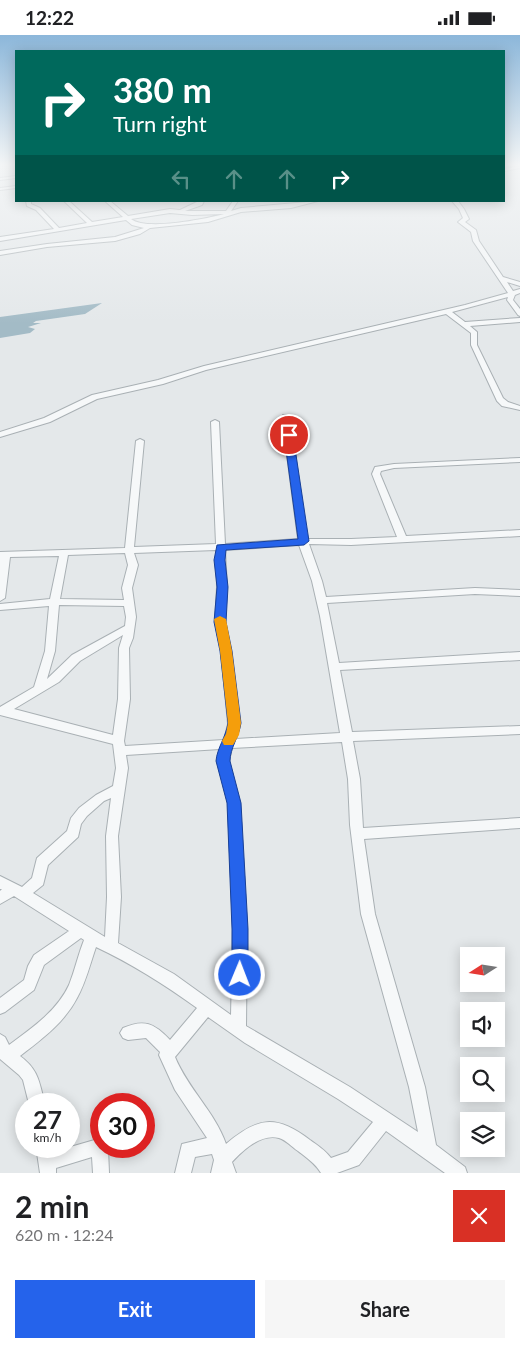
<!DOCTYPE html>
<html lang="en">
<head>
<meta charset="utf-8">
<style>
  :root { --surface:#fff; --page:#f6f6f6; --text:#202124; --muted:#757577; --accent:#2563eb }
  body { margin:0; font-family:Lato,sans-serif; background:var(--page); color:var(--text); height:100vh; display:flex; flex-direction:column; font-size:19px; white-space:nowrap }
  * { box-sizing:border-box; margin:0 }
  p { font-size:16px; color:var(--muted) }
  .icon { flex:none; width:28px; height:28px; fill:none; stroke:currentColor; stroke-width:2; stroke-linecap:round; stroke-linejoin:round }
  .map { position:relative; height:1138px; overflow:hidden }
  .side { display:flex; flex-direction:column; background:var(--surface); flex:1 }
  .side>* { flex:none }
  .top-card { position:absolute; left:15px; top:15px; width:490px; height:152px; border-radius:0px; box-shadow:0 2px 12px #0003; background:#00695c; color:#fff; overflow:hidden }
  .needle { width:32px; rotate:258deg }
  .fabs { position:absolute; left:460px; top:912px; display:grid; gap:10px }
  .fabs a { display:grid; place-items:center; width:45px; height:45px; border-radius:0px; background:var(--surface); box-shadow:0 2px 12px #0003; font-size:25px }
  .speed { position:absolute; left:15px; top:1058px; display:flex; gap:10px; font-size:25px; font-weight:700; text-align:center }
  .speed>* { display:grid; place-content:center; width:65px; height:65px; border-radius:50%; background:var(--surface); box-shadow:0 2px 12px #0003; line-height:1 }
  .speed small { font-size:12px; font-weight:400 }
  .speed .limit { border:8px solid #d22; background:#fff; color:#111 }
  .pin { position:absolute; display:grid; place-items:center; width:42px; height:42px; color:#fff; margin:-21px; border:2px solid #fff; border-radius:50%; box-shadow:0 1px 5px #0007 }
  .me { position:absolute; width:55px; margin:-28px; rotate:1deg; stroke-linejoin:round; filter:drop-shadow(0 0 4px #0008) }
  .turn { display:flex; align-items:center; gap:18px; height:105px; padding:0 15px; font-size:22px }
  .turn .icon { width:65px; height:65px; stroke-width:2.5 }
  .turn b { display:block; font-size:35px; line-height:42px }
  .lanes { display:flex; align-items:center; height:48px; padding:0 15px; background:#0003; justify-content:center; gap:25px; direction:ltr }
  .lanes .off { opacity:.35 }
  .round { display:grid; place-items:center; flex:none; width:52px; height:52px; border-radius:0px; background:var(--page) }
  .overview { display:flex; align-items:center; justify-content:space-between; height:85px; padding:0 15px }
  h1 { font-size:30px; font-weight:700; line-height:38px }
  .primary-button { display:flex; gap:10px; margin-top:auto; padding:10px 15px }
  .primary-button a { flex:1; height:58px; border-radius:0px; background:var(--accent); color:#fff; font-size:20px; font-weight:700; line-height:58px; text-align:center }
  .primary-button a+a { background:var(--page); color:var(--text) }
  .status { display:flex; justify-content:space-between; align-items:center; height:35px; padding:0 25px; background:var(--surface); direction:ltr }
  .status svg { height:14px; fill:currentColor }
  .map>svg:first-child { display:block }
  .water { fill:#a3bbc6 }
  .lines { fill:none; stroke-linecap:round; stroke-linejoin:round }
  .minor-casing { stroke:#a9b0b4; stroke-width:2 }
  .minor { fill:#f6f8f9; fill-rule:evenodd }
  .route { fill:#2563eb; stroke:#184099 }
  .slow { fill:#f59e0b }
</style>
</head>
<body>
<div class="status"><b>12:22</b><svg viewBox="0 0 49 12"><path d="M0 12V9h3v3zM5 12V6h3v6zM10 12V3h3v9zM15 12V0h3v12zM26 1h20v11H26zM47 4h2v5h-2z"/></svg></div>
<div class="map">
<svg width="520" height="1138" viewBox="0 0 520 1138">
  <rect width="100%" height="100%" fill="#e4e8ea"/>
  <path class="water" d="M102,268L85,279L36,286L33,288H41L28,292L35,294L30,298L0,303V282Z"/>
  <g class="lines">
    <defs>
      <path id="minor" d="M520,131V133L504,136V134Z
        M16,141V143L0,145V143Z
        M16,151V153L0,155V153Z
        M26,166H31V169L40,173L59,193L87,188L64,166H69L92,187L123,182L105,166H110L128,181L170,174L180,175L199,166H204L202,170L185,176H226L233,166H238L231,176L241,173L318,166L291,173L241,177L208,187L150,193L140,199L115,206L47,212L0,220V216L47,209L115,202L144,193L132,190L126,185L0,206V202L54,194L36,175L27,171ZM170,178L192,180L224,179C205,184 146,196 131,184Z
        M452,166H458L464,174L469,184L465,187L476,195L479,206L503,242L520,247V251L507,247L513,256L520,254V258L515,260L513,265L520,274V281L518,280L507,265L508,262L452,277L465,287L520,283V287L470,291L477,297V310L503,363L508,367L520,371V375L502,371L497,366L471,310V298L446,279L206,335L163,349L97,364L50,387L0,402V397L44,383L92,360L158,345L204,331L465,270L508,258L473,206L471,197L458,187L463,183L459,174Z
        M283,380H286L290,382L307,504H351L397,502L372,439L375,432L394,429L520,423V427L394,433L381,436L380,439L406,501L520,495V501L351,510L309,509L322,546L326,562L475,553L520,555V561L475,559L327,568L339,628L520,617V625L340,635L352,697L520,691V699L353,706L360,744L363,793L520,783V793L364,804L375,879L425,1052L436,1110L465,1132L467,1138H445L386,1096L359,1130L337,1138H321C315,1128 307,1123 298,1116C292,1112 286,1105 279,1103C261,1098 242,1116 232,1127L236,1138H211L214,1125L212,1119L195,1122L191,1138H175L182,1109L207,1103L175,1055L159,1020L160,1017L146,1003L128,1005L123,1003L120,998L123,993C144,984 154,988 170,1005L197,973C164,949 132,929 96,912C90,929 86,947 77,963C64,988 42,1004 20,1021C39,1035 39,1047 45,1069H29L23,1045L19,1040L0,1024V999L5,1002L9,1010C32,993 57,976 69,950C75,935 78,920 84,905L81,903L44,930L34,955L5,977L0,979V963L24,945L28,931L34,920L69,896L14,861L0,869V856L2,854H0V841L22,852L32,843L37,823L67,796L71,783L79,773L96,760L113,751L116,733L113,709L0,680V672L34,652L45,616L49,571L0,575V569L50,564L59,521L10,522L5,563L0,566V517L125,513L136,406L140,404L144,406L134,512L216,509L211,387L215,385L219,387L225,509L298,504L282,382ZM299,510L312,546L320,581L340,698L236,704L240,689L231,616L225,587L227,552L225,515ZM216,515L217,552L215,587L221,616L228,689L224,705L125,711L124,706L130,664L129,613L133,603L136,582L132,553L138,530L134,518ZM125,518L128,530L122,553L124,565L60,564L68,520ZM59,570L124,571L126,582L125,591L72,620L47,644L55,616ZM123,600L119,613L118,664L113,700L14,674L59,647L80,626ZM342,707L348,744L350,790L361,879L409,1052L418,1097L350,1052L246,991L247,894L240,768L229,726L232,713ZM220,714L217,726L228,768L233,894L231,980L174,939L118,908L121,862L118,801L128,733L126,720ZM111,763L106,801L107,862L105,902L33,858L43,850L48,830L78,802L81,789L87,781L104,766ZM208,982L245,1008L338,1064L373,1087L348,1117L331,1123C325,1115 317,1110 310,1105C276,1079 258,1082 226,1109C215,1077 188,1054 175,1022Z
        M98,1104L101,1105V1111H108V1113L109,1138H93L92,1122L56,1133V1138H40L36,1111H52L53,1117Z"/>
    </defs>
    <use href="#minor" class="minor-casing"/>
    <use href="#minor" class="minor"/>
  </g>
  <linearGradient id="sky" x2="0" y2="1"><stop stop-color="#8cb7da"/><stop offset="0.45" stop-color="#f3f5f6"/><stop offset="1" stop-color="#f3f5f6" stop-opacity="0"/></linearGradient>
  <rect width="520" height="288" fill="url(#sky)"/>
  <path class="route" d="M289,397L293,400L309,506L304,510L226,515L225,525L228,552L226,587L232,616L241,688C239,702 230,713 230,726L241,768L248,894V940L246,946L240,948L234,946L232,940V894L227,768L216,726C217,713 226,702 228,688L220,616L214,587L217,552L214,525L217,510L298,504L284,400Z"/>
  <path class="slow" d="M220,581L226,584L232,616L241,688L239,700L233,710H224L222,706L226,699L228,688L220,616L214,584Z"/>
</svg>
<div class="fabs">
<a><svg class="needle" viewBox="-14 -14 28 28"><path d="M0-13l5 13h-10z" fill="#e53935"/><path d="M0 13l5-13h-10z" fill="#757577"/></svg></a>
<a><svg class="icon" aria-label="sound" viewBox="0 0 24 24"><path d="M4 9h4l5-4v14l-5-4H4zM17 9q2 3 0 6"/></svg></a>
<a><svg class="icon" aria-label="search" viewBox="0 0 24 24"><circle cx="10" cy="10" r="6"/><path d="M15 15l6 6"/></svg></a>
<a><svg class="icon" aria-label="layers" viewBox="0 0 24 24"><path d="M12 4l9 5-9 5-9-5zM3 14l9 5 9-5"/></svg></a>
</div>
<div class="speed"><div>27<small>km/h</small></div><div class="limit">30</div></div>
<div class="pin" style="left:289px;top:400px;background:#d93025"><svg class="icon" aria-label="arrive" viewBox="0 0 24 24"><path d="M6 21V4h12l-3 4 3 4H6"/></svg></div>
<svg class="me" style="left:240px;top:940px" viewBox="-20 -20 40 40"><circle r="17" fill="#2563eb" stroke="#fff" stroke-width="3"/><path d="M0-11L8 9 0 5-8 9z" fill="#fff"/></svg>
<div class="top-card">
<div class="turn"><svg class="icon" aria-label="right" viewBox="0 0 24 24"><path d="M7 20v-9h11M14 6l5 5-5 5"/></svg><div><b>380 m</b>Turn right</div></div>
<div class="lanes"><svg class="icon off" aria-label="left" viewBox="0 0 24 24"><path d="M17 20v-9H6M10 6l-5 5 5 5"/></svg><svg class="icon off" aria-label="ahead" viewBox="0 0 24 24"><path d="M12 20V5M6 11l6-6 6 6"/></svg><svg class="icon off" aria-label="ahead" viewBox="0 0 24 24"><path d="M12 20V5M6 11l6-6 6 6"/></svg><svg class="icon" aria-label="right" viewBox="0 0 24 24"><path d="M7 20v-9h11M14 6l5 5-5 5"/></svg></div>
</div>
</div>
<section class="side">
<div class="overview"><div><h1>2 min</h1><p>620 m · 12:24</p></div><a class="round" style="background:#d93025;color:#fff"><svg class="icon" aria-label="close" viewBox="0 0 24 24"><path d="M6 6l12 12M18 6L6 18"/></svg></a></div>
<div class="primary-button"><a>Exit</a><a>Share</a></div>
</section>
</body>
</html>
